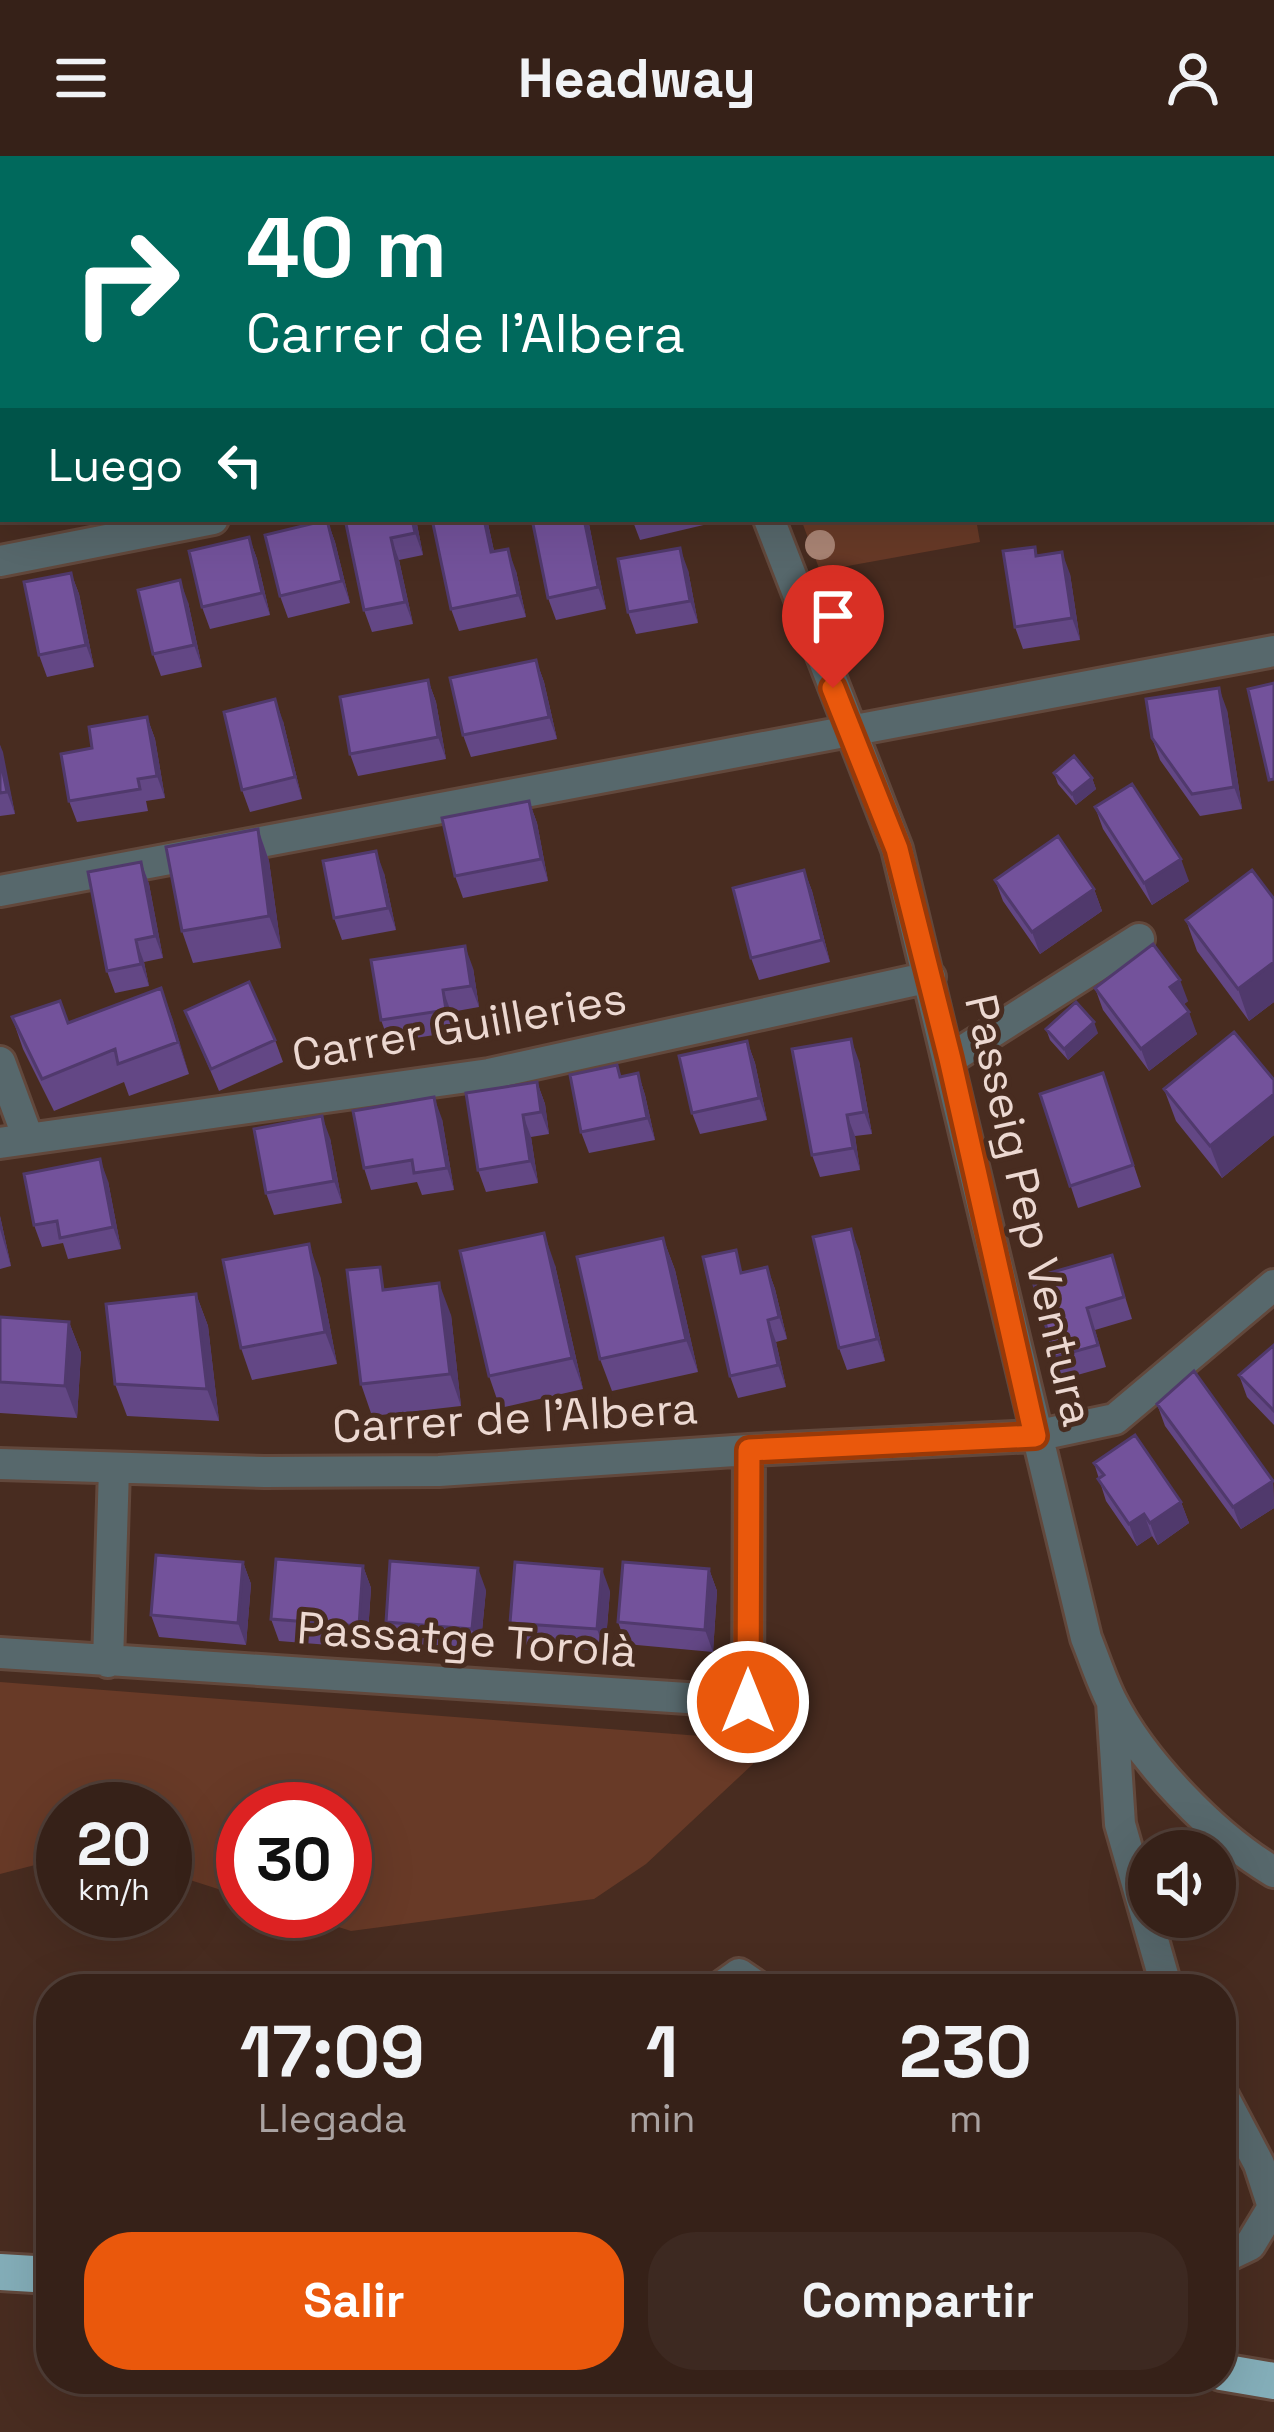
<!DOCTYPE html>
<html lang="es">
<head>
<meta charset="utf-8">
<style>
  :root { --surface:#362118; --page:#3d2921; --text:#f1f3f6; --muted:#aaa3a2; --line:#503e37; --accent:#ea580c }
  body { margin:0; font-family:"Space Grotesk",sans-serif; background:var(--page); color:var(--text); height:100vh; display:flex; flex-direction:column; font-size:45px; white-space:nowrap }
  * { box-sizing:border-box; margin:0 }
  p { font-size:39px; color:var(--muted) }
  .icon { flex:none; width:66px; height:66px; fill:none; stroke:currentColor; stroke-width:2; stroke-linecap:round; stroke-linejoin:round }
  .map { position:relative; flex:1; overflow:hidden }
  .drawer { position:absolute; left:36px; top:1818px; width:1200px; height:420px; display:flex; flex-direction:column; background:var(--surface); border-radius:48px; box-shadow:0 12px 48px #0002,0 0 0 3px var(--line) }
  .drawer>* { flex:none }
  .banner { position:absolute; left:0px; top:0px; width:1275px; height:366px; box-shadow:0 12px 48px #0002,0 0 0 3px var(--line); background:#00695c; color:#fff; overflow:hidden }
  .buttons { position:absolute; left:1128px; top:1674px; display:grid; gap:24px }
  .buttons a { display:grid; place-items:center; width:108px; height:108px; border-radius:50%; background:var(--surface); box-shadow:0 12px 48px #0002,0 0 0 3px var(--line); font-size:60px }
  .speed { position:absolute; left:36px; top:1626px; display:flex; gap:24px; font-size:60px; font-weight:700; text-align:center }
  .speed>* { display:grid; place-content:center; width:156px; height:156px; border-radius:50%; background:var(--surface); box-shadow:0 12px 48px #0002,0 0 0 3px var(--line); line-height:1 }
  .speed small { font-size:30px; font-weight:400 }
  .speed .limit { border:18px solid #d22; background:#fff; color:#111 }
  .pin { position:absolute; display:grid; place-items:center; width:102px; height:102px; color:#fff; margin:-123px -51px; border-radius:50% 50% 50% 0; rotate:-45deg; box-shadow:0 0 12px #0007 }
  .pin .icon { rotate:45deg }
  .me { position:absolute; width:132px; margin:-66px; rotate:0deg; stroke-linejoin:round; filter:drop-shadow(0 0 9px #0008) }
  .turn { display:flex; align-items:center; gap:42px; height:252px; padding:0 48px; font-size:54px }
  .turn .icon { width:156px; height:156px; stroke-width:2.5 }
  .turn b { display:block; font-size:84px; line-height:102px }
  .then { display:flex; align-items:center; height:114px; padding:0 48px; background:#0003; gap:24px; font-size:45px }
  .eta { display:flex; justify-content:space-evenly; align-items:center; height:204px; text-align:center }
  .eta b { font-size:72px; font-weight:800; line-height:84px }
  .button { display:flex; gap:24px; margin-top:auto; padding:24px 48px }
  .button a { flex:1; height:138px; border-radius:48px; background:var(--accent); color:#fff; font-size:48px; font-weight:800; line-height:138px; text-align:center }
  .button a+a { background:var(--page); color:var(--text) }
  header { display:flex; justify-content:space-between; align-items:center; height:156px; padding:0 48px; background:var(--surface); font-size:54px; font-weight:800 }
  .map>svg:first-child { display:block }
  .green { fill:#683a27 }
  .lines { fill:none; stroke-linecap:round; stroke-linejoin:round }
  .minor-casing { stroke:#62483c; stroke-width:36 }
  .highway-casing { stroke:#62483c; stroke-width:42 }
  .minor { stroke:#57686c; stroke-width:30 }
  .highway { stroke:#84aeb9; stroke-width:36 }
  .tree { fill:#ab8575 }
  .wall { fill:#634785 }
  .shaded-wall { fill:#50396c }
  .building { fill:#73529b; stroke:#50396c; stroke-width:3 }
  .route-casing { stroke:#983908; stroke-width:30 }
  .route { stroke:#ea580c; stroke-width:21 }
  .labels { text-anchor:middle; stroke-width:10; stroke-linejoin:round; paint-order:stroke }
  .street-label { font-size:45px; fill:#ecd8d1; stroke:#482c20 }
</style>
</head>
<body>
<header><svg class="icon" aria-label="menu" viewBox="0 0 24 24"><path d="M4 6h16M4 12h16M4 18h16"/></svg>Headway<svg class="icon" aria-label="person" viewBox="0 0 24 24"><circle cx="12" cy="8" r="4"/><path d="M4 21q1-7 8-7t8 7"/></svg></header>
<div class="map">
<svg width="1274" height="2276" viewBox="0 0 1274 2276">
  <rect width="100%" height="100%" fill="#482c20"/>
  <path class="green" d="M801,363H976L980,386L820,415Z
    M0,1526L753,1584V1608L646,1708L594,1743L351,1775L288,1755H345V1653H243V1741L165,1716V1653H63V1710L35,1709L0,1718Z"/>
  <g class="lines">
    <defs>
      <path id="minor" d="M634,0L636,3
        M1272,161H1274
        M769,363L897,693L1086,1482C1094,1502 1101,1524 1111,1544C1142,1606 1215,1681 1274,1716
        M0,405L213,363
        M0,735L1274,495
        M950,903L1139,783
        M0,906L28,982
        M0,987L489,918L930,821
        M0,1308L265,1316L439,1315L749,1294L1035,1280L1115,1263L1274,1129
        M0,1497L748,1546L749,1294
        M108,1506L114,1313
        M1112,1546L1120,1668L1167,1833
        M718,1833L739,1818L761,1833
        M1221,1936L1259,2008L1273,2051L1250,2089L1221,2103"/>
      <path id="highway" d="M0,2116L51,2119
        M1221,2216L1274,2225"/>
    </defs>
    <use href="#minor" class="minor-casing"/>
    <use href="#highway" class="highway-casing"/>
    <use href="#minor" class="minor"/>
    <use href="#highway" class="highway"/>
  </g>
  <g class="tree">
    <circle cx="820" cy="389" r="15"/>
    <circle cx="845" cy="467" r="15"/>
  </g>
  <path class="wall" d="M0,0H40V3H3V62H0Z
    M1274,2V114H1272V3Z
    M0,262L3,276V363H0Z
    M345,363H416L423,399L399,404L413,468L372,476L364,454Z
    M432,363H487L494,395L516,415L526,461L459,475L451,453Z
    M532,363H588L606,453L556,464L548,442Z
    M632,363H711L712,367L640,384Z
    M327,364L335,386L350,447L288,462L280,440Z
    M249,381L257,403L270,459L210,473L202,451Z
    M1038,400L1070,418L1080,484L1023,493L1015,471Z
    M688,414L698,467L636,478L628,456Z
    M71,417L79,438L94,511L47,521L39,499Z
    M188,446L202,511L161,520L153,498Z
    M536,504L544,526L557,583L471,601L463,579Z
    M428,524L436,546L446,603L358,620L350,598Z
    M1227,554L1242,653L1200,660L1160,604L1152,582Z
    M147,561L155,583L165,642L146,645L148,655L77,666L69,645L92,592Z
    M283,565L302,643L250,656L242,634Z
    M0,589L15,658L0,660Z
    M1054,617L1092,622L1096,633L1076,649L1058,628Z
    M529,645L537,667L548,725L463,742L455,720Z
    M1095,651L1189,725L1152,749L1103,673Z
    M258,673L269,705L281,792L193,807L182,775Z
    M141,706L149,728L163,802L144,806L149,830L115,837L107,815Z
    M804,714L812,735L830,806L759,824L751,802Z
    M384,717L396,774L342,784L334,762Z
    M995,724L1094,733L1102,755L1040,798L1003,745Z
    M1274,743V846L1249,865L1197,795L1186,764Z
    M473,812L479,851L451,856L454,876L389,886L381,864Z
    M161,832L189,918L129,940L124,926L54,955L23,893L12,861L68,867Z
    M1095,832L1188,845L1183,849L1197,878L1149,915L1103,854Z
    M185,855L275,884L283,906L219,935Z
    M1046,873L1098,877L1068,904L1050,884Z
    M747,885L755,907L767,964L700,978L692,957Z
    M859,905L872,978L855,980L860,1014L820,1021L812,999Z
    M617,909L621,920L638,917L645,939L655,984L589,997L581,976Z
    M1103,917L1141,1031L1078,1052L1040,938Z
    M1274,924V979L1222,1022L1176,965L1164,933Z
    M537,926L545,948L549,978L531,981L538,1027L486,1036L478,1014Z
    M442,963L454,1034L422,1039L417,1026L371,1034L364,1012Z
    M330,982L342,1047L274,1059L266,1037Z
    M108,1025L121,1093L68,1103L63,1087L42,1091L34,1069Z
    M0,1060L11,1110L0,1113Z
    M663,1082L675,1114L698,1216L612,1235L600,1203Z
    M859,1094L885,1205L847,1214L839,1192Z
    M1112,1099L1132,1163L1095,1174L1106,1211L1063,1223L1055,1201Z
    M555,1109L583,1233L500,1252L489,1220Z
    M767,1111L775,1133L787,1183L776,1186L786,1231L738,1242L730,1220L744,1116Z
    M320,1120L337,1208L252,1224L241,1192Z
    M389,1134L451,1159L461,1250L372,1260L361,1228Z
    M196,1138L208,1170L219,1265L127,1260L115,1228Z
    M0,1161L69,1166L81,1197L77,1262L0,1257Z
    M1274,1189V1269L1247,1241L1239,1219Z
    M1157,1248L1273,1325L1274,1352L1241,1373L1165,1270Z
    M1094,1307L1181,1346L1189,1367L1158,1389L1152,1380L1137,1390L1106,1345Z
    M243,1406L251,1428L246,1489L159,1481L151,1459Z
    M363,1410L371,1432L367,1492L279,1485L271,1463Z
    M709,1413L717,1435L713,1496L626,1488L618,1466Z
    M486,1434L480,1495L394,1487L386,1466Z
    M610,1435L605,1495L518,1488L510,1467Z"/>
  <path class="shaded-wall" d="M0,262L3,276V298L0,284Z
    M412,363H416L423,399L415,377Z
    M484,363H487L499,418L491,396Z
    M584,363H588L606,453L598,431Z
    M327,364L335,386L350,447L342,425Z
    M249,381L257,403L270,459L262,437Z
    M391,382L399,404L413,468L405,446Z
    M680,392L688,414L698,467L690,445Z
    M508,393L516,415L526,461L518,439Z
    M1062,396L1070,418L1080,484L1072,462Z
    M71,417L79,438L94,511L86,489Z
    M180,424L188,446L202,511L194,489Z
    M536,504L544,526L557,583L549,561Z
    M428,524L436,546L446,603L438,581Z
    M1219,532L1227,554L1242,653L1234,631Z
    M275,543L283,565L302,643L295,621Z
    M147,561L155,583L165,642L157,620Z
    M0,589L3,596L15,658L7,636L0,602Z
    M1092,622L1096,633L1076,649L1072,638Z
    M529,645L537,667L548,725L541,703Z
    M258,673L269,705L281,792L269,760Z
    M376,695L384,717L396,774L388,752Z
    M1181,703L1189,725L1152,749L1144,727Z
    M141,706L149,728L163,802L155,780Z
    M804,714L812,735L830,806L822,784Z
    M1094,733L1102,755L1040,798L1032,776Z
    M136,784L144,806L149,830L141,808Z
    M465,790L473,812L479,851L471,830Z
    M1274,806V846L1249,865L1238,833Z
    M1180,824L1188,845L1178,853L1170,831Z
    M161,832L173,864L189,918L178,886Z
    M443,834L451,856L454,876L446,854Z
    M1189,856L1197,878L1149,915L1141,893Z
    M1094,866L1098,877L1068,904L1064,893Z
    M851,883L859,905L872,978L864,956Z
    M747,885L755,907L767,964L759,942Z
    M638,917L645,939L655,984L647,962Z
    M537,926L545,948L549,978L541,956Z
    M1274,938V979L1222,1022L1210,990Z
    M434,941L442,963L454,1034L447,1012Z
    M523,959L531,981L538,1027L530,1005Z
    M847,959L855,980L860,1014L853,992Z
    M322,960L330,982L342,1047L334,1025Z
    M100,1003L108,1025L121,1093L113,1071Z
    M0,1060L11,1110L0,1073Z
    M851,1073L859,1094L885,1205L877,1183Z
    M544,1077L555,1109L583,1233L572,1202Z
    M663,1082L675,1114L698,1216L686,1184Z
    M309,1088L320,1120L337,1208L325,1176Z
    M767,1111L775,1133L787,1183L779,1161Z
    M439,1127L451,1159L461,1250L450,1218Z
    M196,1138L208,1170L219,1265L207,1233Z
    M768,1164L776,1186L786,1231L778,1209Z
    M69,1166L81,1197L77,1262L65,1230Z
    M1273,1325L1274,1352L1241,1373L1233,1351Z
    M1181,1346L1189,1367L1158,1389L1150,1367Z
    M1144,1358L1152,1380L1137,1390L1129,1368Z
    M243,1406L251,1428L246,1489L238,1467Z
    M363,1410L371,1432L367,1492L359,1470Z
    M478,1412L486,1434L480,1495L472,1473Z
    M602,1413L610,1435L605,1495L597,1473Z
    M709,1413L717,1435L713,1496L705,1474Z"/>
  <path class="building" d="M0,0H31V3H3V29H0Z
    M62,0H149L150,3H63Z
    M183,0H251L252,3H183Z
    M457,0H523L524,3H458Z
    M716,0H804V3H716Z
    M1274,2V88L1272,89V3Z
    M0,284L3,298V328L0,329Z
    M345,363H412L415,377L391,382L405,446L364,454Z
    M432,363H484L491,396L508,393L518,439L451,453Z
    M532,363H584L598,431L548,442Z
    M327,364L342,425L280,440L265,379Z
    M249,381L262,437L202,451L189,395Z
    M1035,391L1036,400L1062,396L1072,462L1015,471L1003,395Z
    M680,392L690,445L628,456L618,403Z
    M71,417L86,489L39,499L24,426Z
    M180,424L194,489L153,498L138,434Z
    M536,504L549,561L463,579L450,522Z
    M428,524L438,581L350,598L340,541Z
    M1274,527V623L1269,624L1248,533Z
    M1219,532L1234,631L1192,638L1152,582L1146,543Z
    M275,543L295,621L242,634L224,556Z
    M147,561L157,620L138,623L140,633L69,645L61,598L92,592L89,571Z
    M1074,600L1092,622L1072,638L1054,617Z
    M0,602L7,636L0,637Z
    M1132,628L1181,703L1144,727L1095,651Z
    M529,645L541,703L455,720L442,662Z
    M258,673L269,760L182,775L166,691Z
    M1058,680L1094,733L1032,776L995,724Z
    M376,695L388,752L334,762L323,705Z
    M141,706L155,780L136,784L141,808L107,815L88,716Z
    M804,714L822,784L751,802L733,732Z
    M1252,714L1274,743V806L1238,833L1186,764Z
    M1153,788L1180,824L1170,831L1189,856L1141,893L1095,832Z
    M465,790L471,830L443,834L446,854L381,864L371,804Z
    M249,826L275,884L211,913L185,855Z
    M161,832L178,886L118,908L115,893L42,923L12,861L60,845L68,867Z
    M1076,846L1094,866L1064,893L1046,873Z
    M1234,876L1274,924V938L1210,990L1164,933Z
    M851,883L864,956L847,959L853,992L812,999L792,893Z
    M747,885L759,942L692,957L679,900Z
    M617,909L620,921L638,917L647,962L581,976L570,919Z
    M1103,917L1133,1009L1070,1030L1040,938Z
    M537,926L541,956L523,959L530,1005L478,1014L466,937Z
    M434,941L447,1012L414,1017L412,1004L364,1012L353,955Z
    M322,960L334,1025L266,1037L254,973Z
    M100,1003L113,1071L60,1082L57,1065L34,1069L24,1018Z
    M851,1073L877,1183L839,1192L813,1081Z
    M544,1077L572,1202L489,1220L460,1095Z
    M663,1082L686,1184L600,1203L577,1101Z
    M309,1088L325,1176L241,1192L223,1104Z
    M736,1094L741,1117L767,1111L779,1161L768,1164L778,1209L730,1220L703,1101Z
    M1112,1099L1124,1141L1087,1152L1098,1189L1055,1201L1032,1122Z
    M380,1111L383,1134L439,1127L450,1218L361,1228L347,1114Z
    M196,1138L207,1233L115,1228L106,1148Z
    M0,1161L69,1166L65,1230L0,1226Z
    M1274,1189V1255L1239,1219Z
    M1194,1215L1273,1325L1233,1351L1157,1248Z
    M1135,1279L1181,1346L1150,1367L1144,1358L1129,1368L1098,1323L1104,1319L1094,1307Z
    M156,1399L243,1406L238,1467L151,1459Z
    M276,1403L363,1410L359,1470L271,1463Z
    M390,1405L478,1412L472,1473L386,1466Z
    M515,1406L602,1413L597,1473L510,1467Z
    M623,1406L709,1413L705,1474L618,1466Z"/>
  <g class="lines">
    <defs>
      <path id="route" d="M748,1546L749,1294L1035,1280L950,903L897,693L833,532"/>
    </defs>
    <use href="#route" class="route-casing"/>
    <use href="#route" class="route"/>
  </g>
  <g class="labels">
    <g class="street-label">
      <text transform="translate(459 870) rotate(-10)" y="16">Carrer Guilleries</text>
      <text transform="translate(1030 1054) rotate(77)" y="16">Passeig Pep Ventura</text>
      <text transform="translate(515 1261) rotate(-3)" y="16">Carrer de l'Albera</text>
      <text transform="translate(467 1483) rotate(4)" y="16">Passatge Torolà</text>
    </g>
  </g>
</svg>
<div class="buttons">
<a><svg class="icon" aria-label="sound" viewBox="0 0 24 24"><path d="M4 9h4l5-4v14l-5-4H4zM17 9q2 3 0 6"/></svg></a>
</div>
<div class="speed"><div>20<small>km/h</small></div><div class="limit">30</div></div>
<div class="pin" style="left:833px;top:532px;background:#d93025"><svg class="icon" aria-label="arrive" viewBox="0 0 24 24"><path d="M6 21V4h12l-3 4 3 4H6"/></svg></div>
<svg class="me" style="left:748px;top:1546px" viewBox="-20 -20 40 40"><circle r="17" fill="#ea580c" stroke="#fff" stroke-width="3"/><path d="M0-11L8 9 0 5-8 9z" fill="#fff"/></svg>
<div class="banner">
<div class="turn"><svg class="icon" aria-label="right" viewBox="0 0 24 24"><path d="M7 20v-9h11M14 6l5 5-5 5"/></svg><div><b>40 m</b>Carrer de l'Albera</div></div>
<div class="then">Luego<svg class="icon" aria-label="left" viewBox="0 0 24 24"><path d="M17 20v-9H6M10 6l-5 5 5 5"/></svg></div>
</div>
<section class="drawer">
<div class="eta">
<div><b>17:09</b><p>Llegada</p></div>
<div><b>1</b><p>min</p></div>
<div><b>230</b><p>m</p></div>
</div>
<div class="button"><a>Salir</a><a>Compartir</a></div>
</section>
</div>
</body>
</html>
